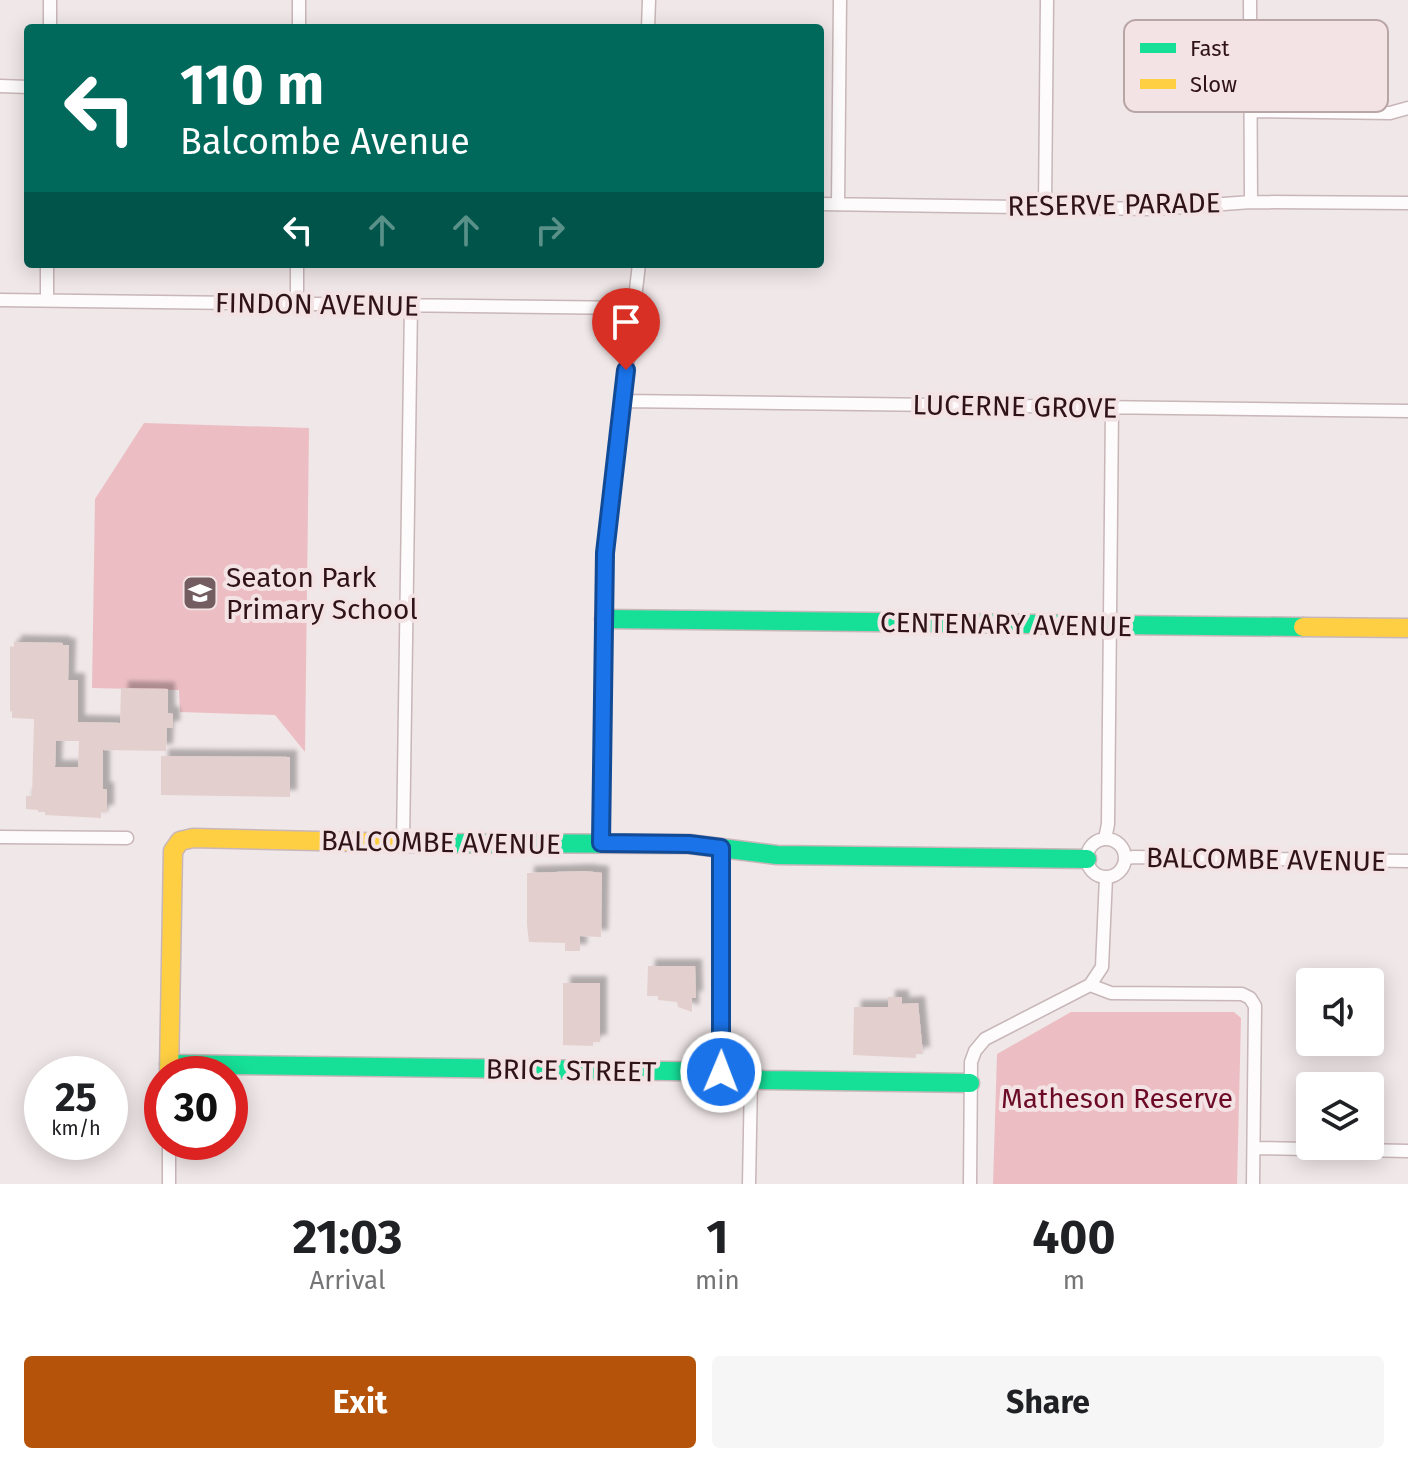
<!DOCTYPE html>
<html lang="en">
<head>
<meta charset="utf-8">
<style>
  :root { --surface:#fff; --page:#f6f6f6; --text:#202124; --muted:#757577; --accent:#b45309 }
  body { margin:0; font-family:"Fira Sans",sans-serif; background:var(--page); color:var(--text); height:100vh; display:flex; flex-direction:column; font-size:30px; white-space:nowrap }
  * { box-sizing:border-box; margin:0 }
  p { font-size:26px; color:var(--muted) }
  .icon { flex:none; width:44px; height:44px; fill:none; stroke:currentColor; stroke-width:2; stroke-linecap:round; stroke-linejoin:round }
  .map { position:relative; height:1184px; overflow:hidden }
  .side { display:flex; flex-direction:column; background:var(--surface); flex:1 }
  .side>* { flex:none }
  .guide { position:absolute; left:24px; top:24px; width:800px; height:244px; border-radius:8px; box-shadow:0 4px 20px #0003; background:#00695c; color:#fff; overflow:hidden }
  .buttons { position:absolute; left:1296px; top:968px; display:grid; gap:16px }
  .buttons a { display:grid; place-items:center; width:88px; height:88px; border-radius:8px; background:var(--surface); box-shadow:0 4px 20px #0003; font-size:40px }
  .speed { position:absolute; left:24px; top:1056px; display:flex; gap:16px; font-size:40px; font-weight:700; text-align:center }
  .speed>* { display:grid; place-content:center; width:104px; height:104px; border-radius:50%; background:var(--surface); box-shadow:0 4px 20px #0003; line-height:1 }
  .speed small { font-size:20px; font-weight:400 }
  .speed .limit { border:12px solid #d22; background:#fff; color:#111 }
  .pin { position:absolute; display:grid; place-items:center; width:68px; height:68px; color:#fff; margin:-82px -34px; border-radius:50% 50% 50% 0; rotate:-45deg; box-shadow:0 0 8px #0007 }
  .pin .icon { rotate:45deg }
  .me { position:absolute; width:88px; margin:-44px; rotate:1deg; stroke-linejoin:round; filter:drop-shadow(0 0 6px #0008) }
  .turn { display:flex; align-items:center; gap:28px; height:168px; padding:0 24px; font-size:36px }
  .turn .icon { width:104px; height:104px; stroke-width:2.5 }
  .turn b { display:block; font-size:56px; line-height:68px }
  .lanes { display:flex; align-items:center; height:76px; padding:0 24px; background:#0003; justify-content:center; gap:40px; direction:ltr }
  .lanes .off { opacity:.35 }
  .eta { display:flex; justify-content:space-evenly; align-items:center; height:136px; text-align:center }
  .eta b { font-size:48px; font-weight:700; line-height:56px }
  .primary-button { display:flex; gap:16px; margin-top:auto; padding:16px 24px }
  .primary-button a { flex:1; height:92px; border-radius:8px; background:var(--accent); color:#fff; font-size:32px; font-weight:700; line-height:92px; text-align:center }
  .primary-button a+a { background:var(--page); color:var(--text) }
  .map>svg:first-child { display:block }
  .green { fill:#ecbec3 }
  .building { fill:#e3d0ce; fill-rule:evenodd; filter:url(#shadow) }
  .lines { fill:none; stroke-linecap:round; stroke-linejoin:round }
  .street-casing { stroke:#c8b6b8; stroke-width:15 }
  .fast-casing { stroke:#c8b6b8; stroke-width:21 }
  .slow-casing { stroke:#c8b6b8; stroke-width:21 }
  .street { stroke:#fdfbfc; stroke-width:12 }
  .fast { stroke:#16e098; stroke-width:18 }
  .slow { stroke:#ffcf43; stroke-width:18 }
  .route-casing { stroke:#114b97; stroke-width:20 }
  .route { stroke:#1a73e8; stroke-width:14 }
  .labels { text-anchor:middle; stroke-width:8; stroke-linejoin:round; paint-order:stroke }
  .street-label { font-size:28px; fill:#2f1316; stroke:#f4e3e4 }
  .poi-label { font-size:28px; fill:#2f1316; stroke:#f4e3e4; text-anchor:start }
  .park-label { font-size:28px; fill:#6c0b26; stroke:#f4e3e4 }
  .key { fill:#f4e3e4; stroke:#b9a5a6; stroke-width:2 }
  .key-label { font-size:22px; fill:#2f1316 }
</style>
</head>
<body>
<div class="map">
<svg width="1408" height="1184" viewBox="0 0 1408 1184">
  <defs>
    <filter id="shadow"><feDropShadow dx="7" dy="-7" stdDeviation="2" flood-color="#0004"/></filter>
  </defs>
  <rect width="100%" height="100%" fill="#f0e7e8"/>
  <path class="green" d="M144,423L309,428L305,752L275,715L180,712L179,690L92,688L95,499Z
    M1071,1012H1234L1241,1018L1237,1184H993L997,1054Z"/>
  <path class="building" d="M14,642L63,643V645H69L68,680H78V722L120,723L121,688L168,689V713L173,714V728H167L166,751L103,750V789H107V812H101V818L45,815V812H38V810L26,809V796H32L34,719L12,718V711L10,712V646L14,647ZM56,741H79L78,767H55Z
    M161,756L290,757V797L161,795Z
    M585,871L602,873L601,937L580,936V951H565V943L529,942L527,925V873Z
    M648,966H695L696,998H692V1012L678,1007L677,1002L658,1000V996H647Z
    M563,983H600V1042H593V1046L563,1045Z
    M888,997H902V1004L918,1003L923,1054H916V1058L853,1055L854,1007H888Z"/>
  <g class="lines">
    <defs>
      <path id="street" d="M1250,0L1251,202
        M50,28V0
        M299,28V0
        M648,28L649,0
        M0,86L28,87
        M1251,111L1390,113L1408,108
        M820,204L1155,209L1251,202L1408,203
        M838,204L840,0
        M1045,206L1047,0
        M0,300L633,308
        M47,300V264
        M297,304V264
        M622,401L1408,411
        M0,837L127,838
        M1105,839L1108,824L1112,408
        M1087 858a19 19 0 1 1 38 0a19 19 0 1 1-38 0Z
        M403,843L411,305
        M601,843L605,553L639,264
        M1125,859L1133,857L1408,861
        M1090,985L1111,993L1242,994L1250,998L1255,1006L1253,1184
        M721,1072V848
        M1254,1148L1408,1151
        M169,1184V1142
        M749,1184L751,1079
        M970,1184L971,1062L975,1051L985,1039L1090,985L1102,967L1106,877"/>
      <path id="fast" d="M604,619L1303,627
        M402,843L689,844L777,855L1087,859
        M169,1064L739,1072L751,1079L764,1080L970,1083"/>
      <path id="slow" d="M1303,627L1408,628
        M169,1074L173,851L180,841L193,838L402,843"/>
    </defs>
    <use href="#street" class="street-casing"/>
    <use href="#fast" class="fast-casing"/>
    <use href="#slow" class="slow-casing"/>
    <use href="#street" class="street"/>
    <use href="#fast" class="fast"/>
    <use href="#slow" class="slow"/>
  </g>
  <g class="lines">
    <defs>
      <path id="route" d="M626,370L605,553L601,843L689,844L721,848V1072"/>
    </defs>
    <use href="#route" class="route-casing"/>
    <use href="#route" class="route"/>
  </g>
  <defs>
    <symbol id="school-square" viewBox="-11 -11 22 22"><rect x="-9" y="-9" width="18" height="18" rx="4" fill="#735d60" stroke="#f4e3e4"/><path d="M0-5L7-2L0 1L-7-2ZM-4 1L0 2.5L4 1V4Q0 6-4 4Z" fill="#fff"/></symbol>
  </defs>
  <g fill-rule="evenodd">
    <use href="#school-square" x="180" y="573" width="40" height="40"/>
  </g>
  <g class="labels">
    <g class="street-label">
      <text transform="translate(1114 204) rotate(-1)" y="10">RESERVE PARADE</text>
      <text transform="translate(317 304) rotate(1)" y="10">FINDON AVENUE</text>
      <text transform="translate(1015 406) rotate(1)" y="10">LUCERNE GROVE</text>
      <text transform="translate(1006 624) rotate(1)" y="10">CENTENARY AVENUE</text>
      <text transform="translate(441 842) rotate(1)" y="10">BALCOMBE AVENUE</text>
      <text transform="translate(1266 859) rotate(1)" y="10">BALCOMBE AVENUE</text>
      <text transform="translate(571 1070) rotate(1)" y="10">BRICE STREET</text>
    </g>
    <g class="poi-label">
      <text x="226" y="587">Seaton Park<tspan x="226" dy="32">Primary School</tspan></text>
    </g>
    <g class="park-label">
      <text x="1117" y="1108">Matheson Reserve</text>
    </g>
  </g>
  <rect x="1124" y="20" width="264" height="92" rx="12" class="key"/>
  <rect x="1140" y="43" width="36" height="10" fill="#16e098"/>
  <rect x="1140" y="79" width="36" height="10" fill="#ffcf43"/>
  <g class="key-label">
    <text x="1190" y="56">Fast</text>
    <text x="1190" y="92">Slow</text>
  </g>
</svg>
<div class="buttons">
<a><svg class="icon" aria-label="sound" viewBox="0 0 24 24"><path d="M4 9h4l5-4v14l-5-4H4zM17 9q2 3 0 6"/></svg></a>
<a><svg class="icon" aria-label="layers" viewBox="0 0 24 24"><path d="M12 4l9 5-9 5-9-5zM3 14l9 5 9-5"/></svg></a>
</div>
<div class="speed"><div>25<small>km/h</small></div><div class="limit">30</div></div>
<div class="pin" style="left:626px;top:370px;background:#d93025"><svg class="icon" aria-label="arrive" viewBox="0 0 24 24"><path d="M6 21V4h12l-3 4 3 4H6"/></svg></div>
<svg class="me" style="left:721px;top:1072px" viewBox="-20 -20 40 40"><circle r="17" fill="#1a73e8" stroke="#fff" stroke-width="3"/><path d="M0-11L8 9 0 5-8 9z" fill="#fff"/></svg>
<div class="guide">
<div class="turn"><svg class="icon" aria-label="left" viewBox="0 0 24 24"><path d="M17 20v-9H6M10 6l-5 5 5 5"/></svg><div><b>110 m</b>Balcombe Avenue</div></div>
<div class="lanes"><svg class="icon" aria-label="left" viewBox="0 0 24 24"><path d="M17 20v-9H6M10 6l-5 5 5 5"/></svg><svg class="icon off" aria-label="ahead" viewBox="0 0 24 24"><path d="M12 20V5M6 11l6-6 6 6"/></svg><svg class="icon off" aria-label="ahead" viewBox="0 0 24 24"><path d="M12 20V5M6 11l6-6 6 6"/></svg><svg class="icon off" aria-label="right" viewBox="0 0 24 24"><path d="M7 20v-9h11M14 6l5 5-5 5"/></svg></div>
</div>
</div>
<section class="side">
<div class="eta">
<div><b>21:03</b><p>Arrival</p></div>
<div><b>1</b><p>min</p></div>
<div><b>400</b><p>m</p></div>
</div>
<div class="primary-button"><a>Exit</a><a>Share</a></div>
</section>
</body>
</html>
